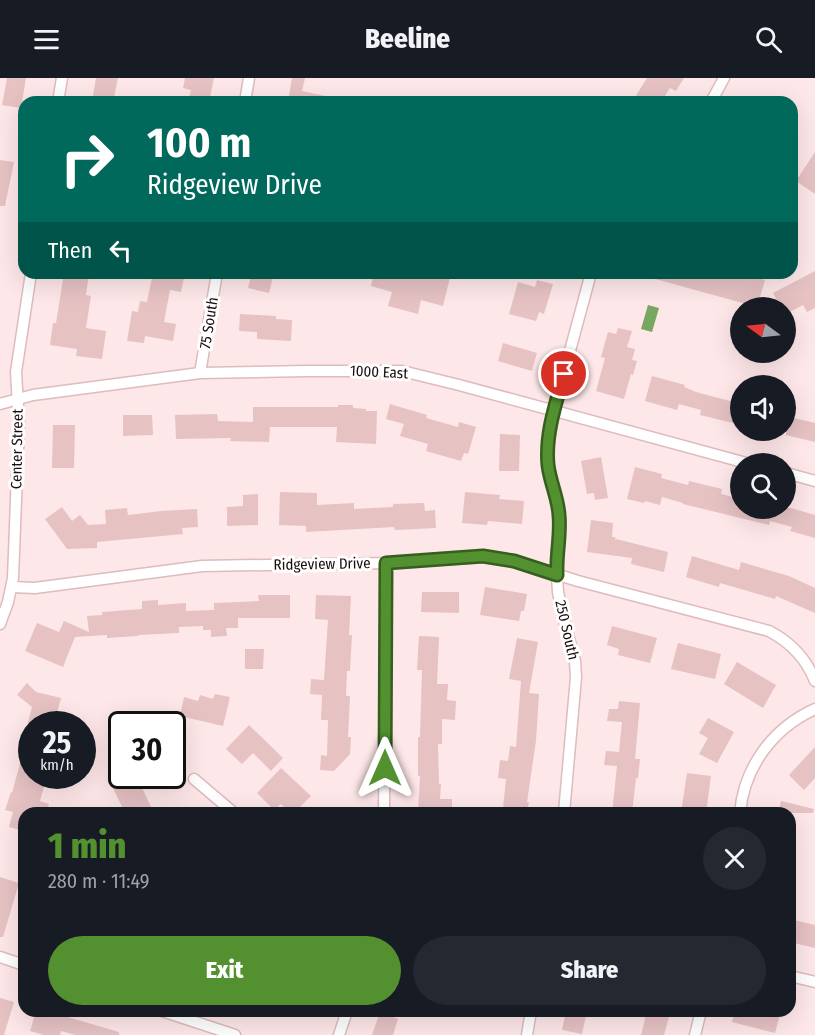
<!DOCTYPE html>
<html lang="en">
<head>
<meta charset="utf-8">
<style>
  :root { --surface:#171b24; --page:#242831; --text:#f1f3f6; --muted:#9ea1a6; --accent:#539030 }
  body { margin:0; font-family:"Fira Sans Condensed",sans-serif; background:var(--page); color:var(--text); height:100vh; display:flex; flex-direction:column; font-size:22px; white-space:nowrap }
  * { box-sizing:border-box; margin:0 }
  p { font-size:20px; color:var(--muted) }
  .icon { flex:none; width:33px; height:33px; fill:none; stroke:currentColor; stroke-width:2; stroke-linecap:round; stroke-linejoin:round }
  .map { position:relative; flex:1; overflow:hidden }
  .details { position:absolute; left:18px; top:729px; width:778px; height:210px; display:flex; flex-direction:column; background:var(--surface); border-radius:18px; box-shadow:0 6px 24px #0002 }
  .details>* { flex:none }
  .top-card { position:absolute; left:18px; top:18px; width:780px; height:183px; border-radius:18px; box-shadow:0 6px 24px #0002; background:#00695c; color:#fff; overflow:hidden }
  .needle { width:39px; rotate:285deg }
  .buttons { position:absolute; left:730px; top:219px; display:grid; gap:12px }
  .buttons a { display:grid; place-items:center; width:66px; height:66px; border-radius:50%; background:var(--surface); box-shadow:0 6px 24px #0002; font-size:30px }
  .speed { position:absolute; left:18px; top:633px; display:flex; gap:12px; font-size:30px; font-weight:700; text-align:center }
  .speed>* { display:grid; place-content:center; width:78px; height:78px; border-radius:50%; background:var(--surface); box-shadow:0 6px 24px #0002; line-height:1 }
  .speed small { font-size:15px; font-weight:400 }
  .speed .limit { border:3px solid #111; border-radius:9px; background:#fff; color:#111 }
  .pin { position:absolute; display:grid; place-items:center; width:51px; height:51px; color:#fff; margin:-26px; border:3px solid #fff; border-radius:50%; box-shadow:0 2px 6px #0007 }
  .me { position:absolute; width:66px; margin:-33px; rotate:0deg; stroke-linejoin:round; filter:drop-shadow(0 0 4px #0008) }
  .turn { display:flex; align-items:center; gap:21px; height:126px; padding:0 30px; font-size:27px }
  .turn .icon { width:78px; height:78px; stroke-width:2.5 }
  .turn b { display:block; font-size:42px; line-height:51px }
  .then { display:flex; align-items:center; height:57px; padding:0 30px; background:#0003; gap:12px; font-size:22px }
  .round { display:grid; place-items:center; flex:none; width:63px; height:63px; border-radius:32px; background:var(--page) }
  .summary { display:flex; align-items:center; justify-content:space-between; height:102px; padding:0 30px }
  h1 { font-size:36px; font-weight:800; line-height:45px; color:var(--accent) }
  .cta { display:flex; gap:12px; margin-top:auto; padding:12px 30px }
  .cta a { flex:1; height:69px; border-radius:36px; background:var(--accent); color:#fff; font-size:24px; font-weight:800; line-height:69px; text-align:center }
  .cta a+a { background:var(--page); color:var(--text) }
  header { display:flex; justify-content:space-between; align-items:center; height:78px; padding:0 30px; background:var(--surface); font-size:27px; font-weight:800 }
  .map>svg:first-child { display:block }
  .water { fill:#77a760 }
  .building { fill:#e6c2c3 }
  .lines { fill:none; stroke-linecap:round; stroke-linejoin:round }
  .minor-casing { stroke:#dfbbbc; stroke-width:13 }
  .minor { stroke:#fff; stroke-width:10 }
  .route-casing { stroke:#365e1f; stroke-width:15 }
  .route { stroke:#539030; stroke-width:10 }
  .labels { text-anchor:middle; stroke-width:6; stroke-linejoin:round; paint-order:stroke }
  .street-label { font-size:15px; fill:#190d0e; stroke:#fff }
</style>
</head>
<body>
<header><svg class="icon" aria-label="menu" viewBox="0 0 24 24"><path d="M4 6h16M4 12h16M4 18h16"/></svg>Beeline<svg class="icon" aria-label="search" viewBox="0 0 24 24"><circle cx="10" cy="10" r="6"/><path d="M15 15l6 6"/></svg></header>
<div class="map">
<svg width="815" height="957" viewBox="0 0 815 957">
  <rect width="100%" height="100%" fill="#fee7e8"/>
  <path class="water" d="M648,227L659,230L652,254L641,251Z"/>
  <path class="building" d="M7,0H26L21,30L2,27Z
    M96,0H118L113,24H92Z
    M185,0H214L209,24H188L191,12L183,10Z
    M292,0H305L302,13L330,19V24H288Z
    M647,0H684L676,13L670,10L661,24H632Z
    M815,74V116L796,103Z
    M0,82L14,84L5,128H0Z
    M815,193V230L807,234L803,227L786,236V230H781L773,215Z
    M64,195H89L86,217L91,218L86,250L106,253L102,281L76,278L77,271L50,267L53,245H56Z
    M153,195H185L181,214L170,212L164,244L176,246L173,263L145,258L144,265L127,263L132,233L138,234L140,223L147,224Z
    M252,195H274L269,215L248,210Z
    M374,195H451L443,228L421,222L418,236L388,228L392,214L371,208Z
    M648,195H739L765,202L757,229L648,199Z
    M537,202L553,206L544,236L539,234L536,243L509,236L518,204L535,209Z
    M240,236L276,238V241L292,242L291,263L257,261V254L239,253Z
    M618,250L632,253L627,269L635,271L632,282L637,283L633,297L631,296L624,321L596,313L605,280L601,279L608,254L616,256Z
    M503,265L537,275L532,293L498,283Z
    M652,298L685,307L684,309L696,314L741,326V347L700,337L701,332L679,326L677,332L645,323Z
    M390,326L427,337L426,340L458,349L459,344L476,349L468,376L464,375L461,383L426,373L428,366L400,358L404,346L386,341Z
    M338,327H353V330L366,331V333H377L376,366L336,364L337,349H270L269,364L230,363L231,360L176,361L175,337L217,336L218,343L253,344V329H338Z
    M123,337H152L153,357L123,358Z
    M786,338L815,345V364L786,357Z
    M53,347H75L74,390H52Z
    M500,356L520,357L519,393H499Z
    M601,379L608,420L595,422L594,415L587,416L581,383Z
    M635,389L662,396L661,400L688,407L689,403L722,411L721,416L741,421V430H791L815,437V460L790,453L792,449L770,443L769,447L683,426V425L662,419L660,427L645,423L644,425L627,421Z
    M280,414L317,415V427L354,425V431L393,429V426L424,425L425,433L435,432L436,450L395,452L394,449L306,454V448L279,447Z
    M465,414L500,417L499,421L524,423L522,446L488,443L487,447L462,445Z
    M258,416V447L227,448V429L243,428V417Z
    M62,429L72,443L80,437L88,447L106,446L105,432L127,430L128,437L161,433L197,431L198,449L182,450L183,456L97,464V470L67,471L45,441Z
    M591,442L613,445L612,459H615L616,463V461L668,474L664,494L631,486L632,480L587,474Z
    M692,478L739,492L741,484L789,498L815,510V535L776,518L775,521L720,505L719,509L686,499Z
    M485,509L527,516L524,533H521L519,543L480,537Z
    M422,514H459V535L421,534Z
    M258,517H290V540H238V550H226L227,558L211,559V552H203V548L179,549V555L138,557V558L107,560V557L75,559L63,589L25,573L37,545L59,554L64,543L89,554L87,538L102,537V534L142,531V523L158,522V527L186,525V533L214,532V525L259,523Z
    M316,517L351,518L349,557H352L350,593H347L346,618H350L348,659H351L350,676L334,693L320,692L321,677L327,678L328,642H321L322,617L310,616L311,601L324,602L328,542L315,541Z
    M612,548L657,560L650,585L618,577L619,571L607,567Z
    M419,558L439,559L437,606H448L447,622L456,623L455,642L442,641V666H438L439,706H441L440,721H452V735H418L420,698H418V659H420L422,592H417Z
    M517,560L538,564L529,615L539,616L536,663L527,724H529L527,735H506V731H503L506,701L498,700L500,682L508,683L510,668L516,669L521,603L509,601Z
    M678,565L721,576L715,601L671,591Z
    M245,571H264L263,591H245Z
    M737,584L776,607L763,630L724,606Z
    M27,605L36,614L61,620L57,635L63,636L61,646H34L28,645L32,629L17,617Z
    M215,616L230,619L223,648L180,638L184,619L198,623L200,617L213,621Z
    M619,623L640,625L635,681H640L638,700H636L632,735H612L617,688L604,687L606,673L619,674L622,644L607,643L609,631H618Z
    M708,640L734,654L717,685L699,676L708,660L699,655Z
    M249,647L283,680L271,693L253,675L242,686L226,671Z
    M28,656H32V698H47L40,723L49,726L46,735H24V753L9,749L13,734L5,732L11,714L12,715Z
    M815,669V700L804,712L789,697Z
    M281,690L311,718L294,735H290L281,726L274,732L257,715Z
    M687,695L711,698L706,735H681Z
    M137,699L152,731L144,735H125L113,710Z
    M781,723L814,731L813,735H778Z
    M0,799L19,805L3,859H0Z
    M790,841L815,847V870L790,864Z
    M0,920L14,924L4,957H0Z
    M36,933H47L119,954V957H76L61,953L60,957H44L30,953Z
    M566,933H587L582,956L562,952Z
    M647,933H667V935H670L664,957H641Z
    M735,933H781L775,955L732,944Z
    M380,934L398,941L393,957H372Z"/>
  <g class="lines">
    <defs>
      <path id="minor" d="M58,24L62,0
        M245,24L249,0
        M711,24L724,0
        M200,295L217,195
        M0,326L33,317L200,295L307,293H402L459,307L750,386
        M786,395L815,403
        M12,509L35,510L202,488L386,485L483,479L514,483L578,503L769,553C790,564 806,580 815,603
        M0,546L8,524L13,500L19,344L16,294L31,195
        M194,701L234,735
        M384,735L386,485
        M564,735L576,599L575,583L563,538L558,514L556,481L559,453V435L548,386V374L549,361L554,332L591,195
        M740,735C744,689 773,650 815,631
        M0,879L24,887
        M790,898L815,904
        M162,933L235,957
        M339,957L347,933
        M527,957L531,933
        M695,957L701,933"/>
    </defs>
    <use href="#minor" class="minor-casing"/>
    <use href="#minor" class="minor"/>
  </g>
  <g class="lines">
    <defs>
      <path id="route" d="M385,690L386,485L483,478L514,483L557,497C556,476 561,457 559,437C558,420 550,404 548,387C545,356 556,325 564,296"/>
    </defs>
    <use href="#route" class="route-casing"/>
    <use href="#route" class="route"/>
  </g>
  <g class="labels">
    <g class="street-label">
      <text transform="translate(209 245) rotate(-81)" y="5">75 South</text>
      <text transform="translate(379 294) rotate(3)" y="5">1000 East</text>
      <text transform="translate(17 371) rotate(-89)" y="5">Center Street</text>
      <text transform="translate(322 486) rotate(-1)" y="5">Ridgeview Drive</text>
      <text transform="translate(567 552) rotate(77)" y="5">250 South</text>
    </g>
  </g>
</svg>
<div class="buttons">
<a><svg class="needle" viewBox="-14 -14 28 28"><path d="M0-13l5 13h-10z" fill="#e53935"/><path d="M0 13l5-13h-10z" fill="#9ea1a6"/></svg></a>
<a><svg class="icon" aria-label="sound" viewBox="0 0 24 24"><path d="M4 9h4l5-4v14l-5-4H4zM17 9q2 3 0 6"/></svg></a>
<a><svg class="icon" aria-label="search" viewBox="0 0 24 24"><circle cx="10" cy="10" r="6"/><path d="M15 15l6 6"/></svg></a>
</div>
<div class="speed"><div>25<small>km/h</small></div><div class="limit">30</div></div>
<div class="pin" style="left:564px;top:296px;background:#d93025"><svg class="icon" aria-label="arrive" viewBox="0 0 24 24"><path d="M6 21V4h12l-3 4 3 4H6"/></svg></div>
<svg class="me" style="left:385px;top:690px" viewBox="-20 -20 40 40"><path d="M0-17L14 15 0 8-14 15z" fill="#539030" stroke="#fff" stroke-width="4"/></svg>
<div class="top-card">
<div class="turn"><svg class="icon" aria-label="right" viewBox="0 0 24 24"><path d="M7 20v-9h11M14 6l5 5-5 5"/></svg><div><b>100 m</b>Ridgeview Drive</div></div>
<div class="then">Then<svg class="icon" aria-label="left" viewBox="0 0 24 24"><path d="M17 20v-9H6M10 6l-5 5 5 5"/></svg></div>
</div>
<section class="details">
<div class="summary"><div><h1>1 min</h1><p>280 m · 11:49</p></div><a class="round"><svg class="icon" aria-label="close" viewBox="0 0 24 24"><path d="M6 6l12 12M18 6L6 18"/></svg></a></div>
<div class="cta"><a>Exit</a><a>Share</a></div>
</section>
</div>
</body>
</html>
